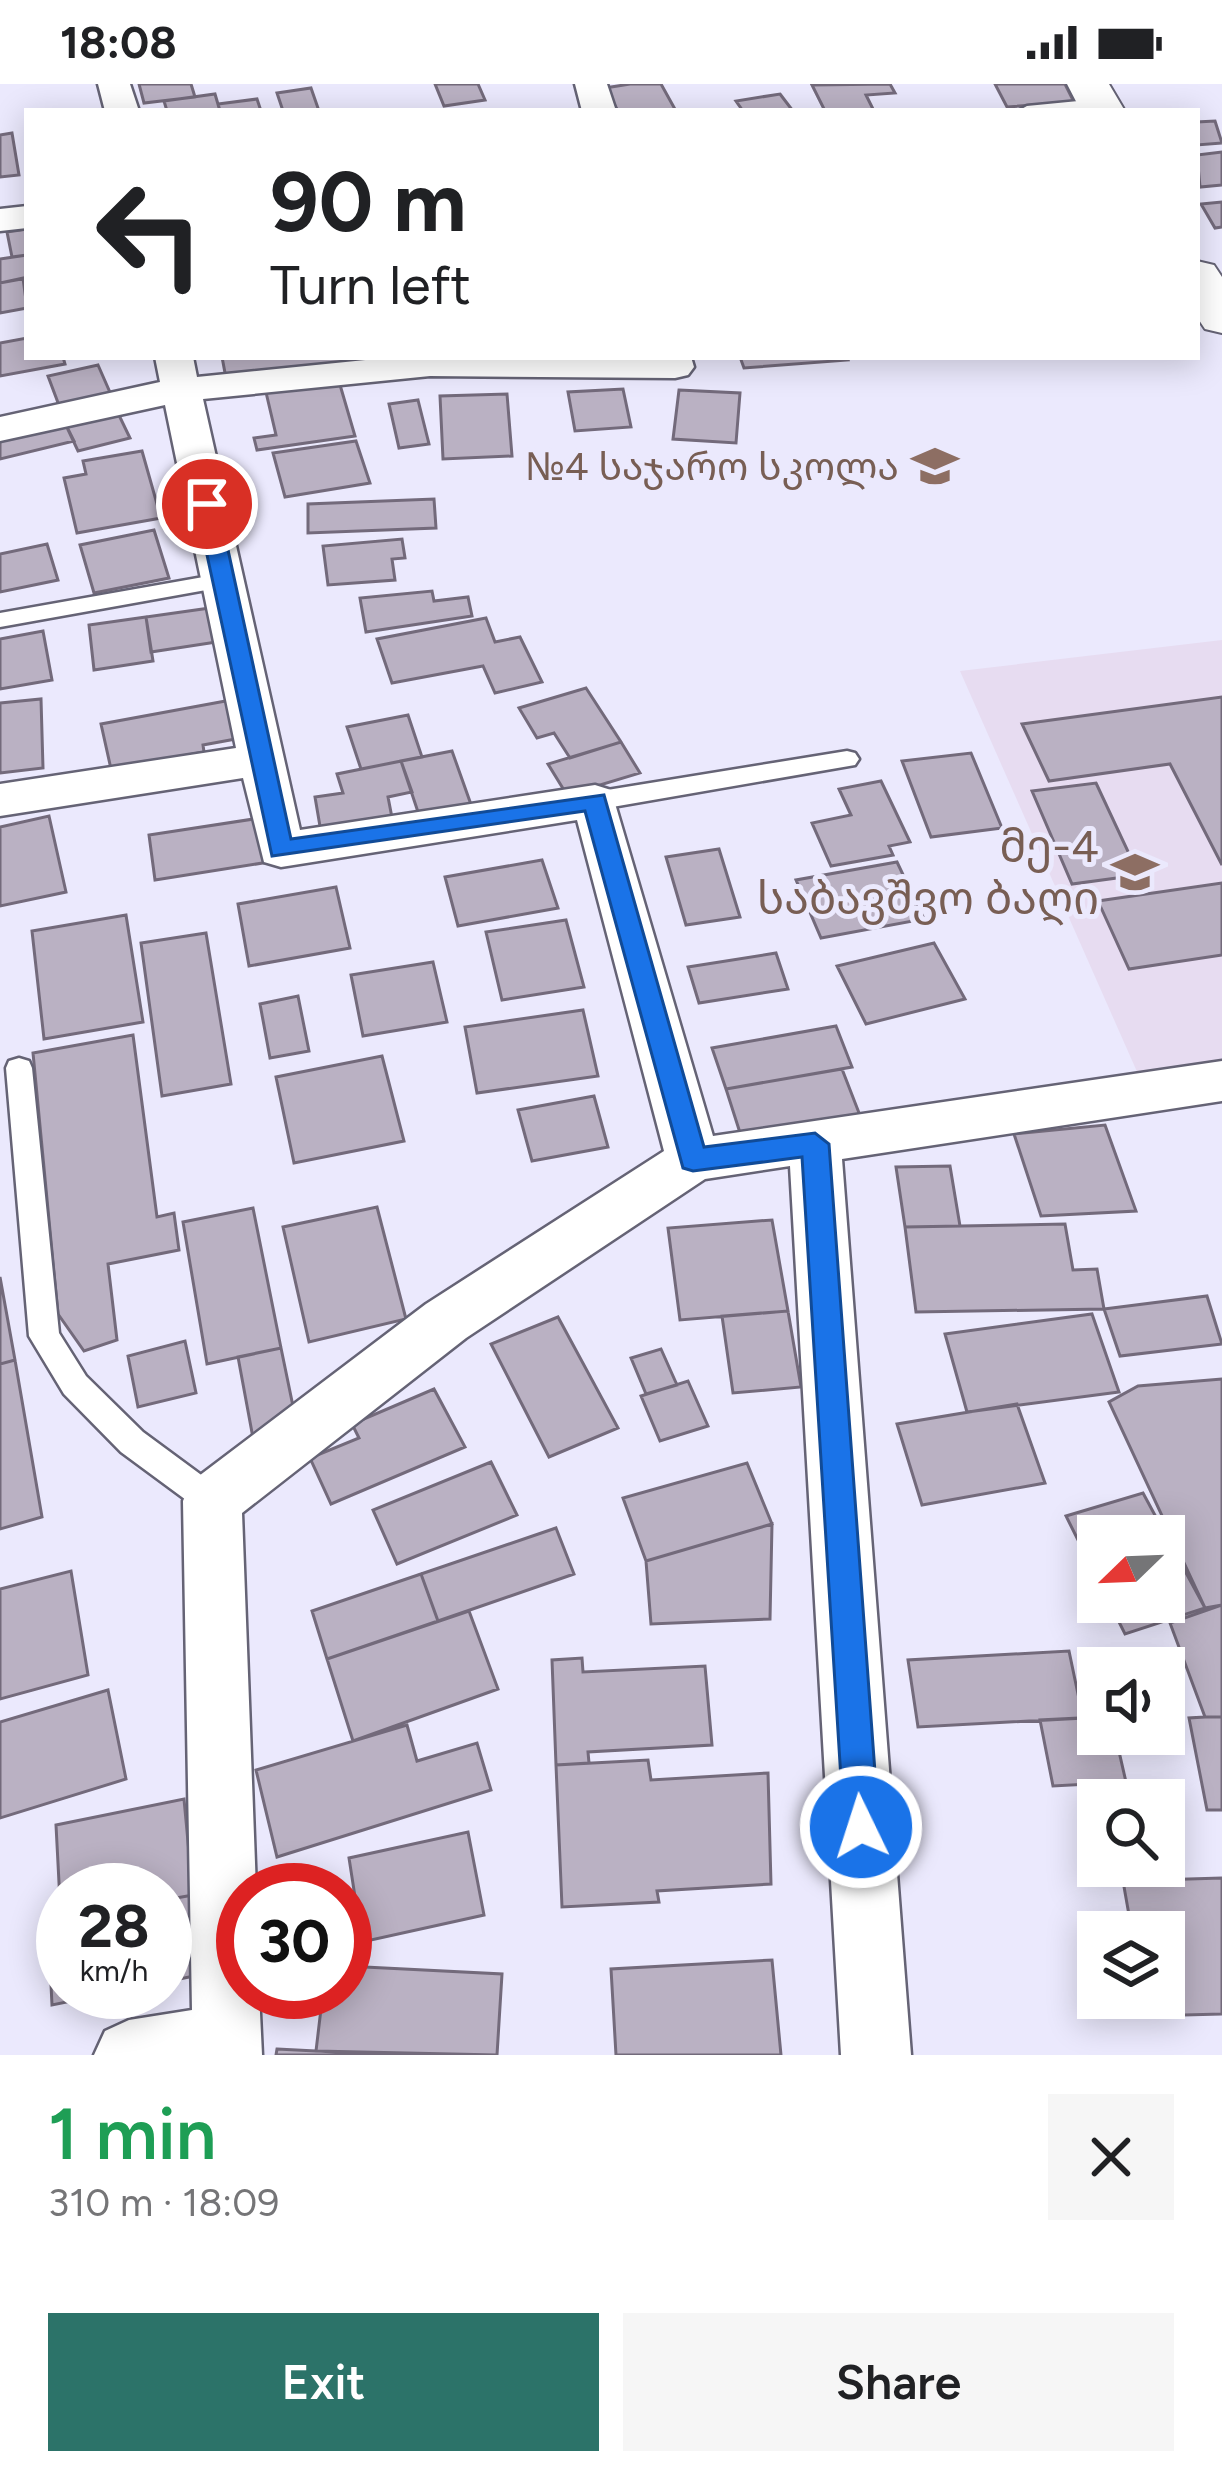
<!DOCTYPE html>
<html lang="en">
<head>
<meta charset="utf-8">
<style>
  :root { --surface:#fff; --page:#f6f6f6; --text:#202124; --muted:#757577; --accent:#2c7369 }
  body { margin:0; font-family:Figtree,"Noto Sans Georgian",sans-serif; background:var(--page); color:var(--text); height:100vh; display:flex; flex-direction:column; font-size:45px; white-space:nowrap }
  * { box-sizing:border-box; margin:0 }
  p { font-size:39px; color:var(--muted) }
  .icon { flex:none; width:66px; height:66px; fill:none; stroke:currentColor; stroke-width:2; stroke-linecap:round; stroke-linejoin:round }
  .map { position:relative; height:1971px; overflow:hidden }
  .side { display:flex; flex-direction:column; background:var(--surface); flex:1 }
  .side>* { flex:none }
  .guide { position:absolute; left:24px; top:24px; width:1176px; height:252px; border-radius:0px; box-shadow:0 6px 30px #0003; background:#fff; color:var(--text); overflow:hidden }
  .needle { width:78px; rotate:247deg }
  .buttons { position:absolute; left:1077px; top:1431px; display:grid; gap:24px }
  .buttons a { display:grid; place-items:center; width:108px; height:108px; border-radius:0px; background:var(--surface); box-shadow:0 6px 30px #0003; font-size:60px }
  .speed { position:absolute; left:36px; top:1779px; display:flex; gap:24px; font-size:60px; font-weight:700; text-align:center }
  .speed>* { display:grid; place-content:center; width:156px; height:156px; border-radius:50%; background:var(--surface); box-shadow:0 6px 30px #0003; line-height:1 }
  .speed small { font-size:30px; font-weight:400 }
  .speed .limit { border:18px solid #d22; background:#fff; color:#111 }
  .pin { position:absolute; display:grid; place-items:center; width:102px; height:102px; color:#fff; margin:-51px; border:6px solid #fff; border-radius:50%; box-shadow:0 3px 12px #0007 }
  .me { position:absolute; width:132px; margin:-66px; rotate:356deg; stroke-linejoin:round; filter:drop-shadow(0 0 9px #0008) }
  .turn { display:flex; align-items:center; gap:42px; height:252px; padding:0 48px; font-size:54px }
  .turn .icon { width:156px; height:156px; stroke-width:2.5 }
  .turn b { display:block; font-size:84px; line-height:102px }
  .round { display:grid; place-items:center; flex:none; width:126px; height:126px; border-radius:0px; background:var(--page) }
  .overview { display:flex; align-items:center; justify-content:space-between; height:204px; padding:0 48px }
  h1 { font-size:72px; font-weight:600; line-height:90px; color:#1e9e55 }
  .button { display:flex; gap:24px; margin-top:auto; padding:24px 48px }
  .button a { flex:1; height:138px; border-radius:0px; background:var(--accent); color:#fff; font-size:48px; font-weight:600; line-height:138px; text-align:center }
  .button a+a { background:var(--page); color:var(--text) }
  .status { display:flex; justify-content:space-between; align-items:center; height:84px; padding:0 60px; background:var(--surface); direction:ltr }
  .status svg { height:33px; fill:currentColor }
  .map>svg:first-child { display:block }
  .education { fill:#e7dcf1 }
  .building { fill:#bab1c3; stroke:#736a7b; stroke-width:3 }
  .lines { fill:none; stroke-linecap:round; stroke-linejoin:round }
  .lane-casing { stroke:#656375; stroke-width:5 }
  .street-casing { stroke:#656375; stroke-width:5 }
  .secondary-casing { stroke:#656375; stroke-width:4 }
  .lane { fill:#fff; fill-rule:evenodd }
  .street { fill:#fff; fill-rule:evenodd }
  .secondary { fill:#fff; fill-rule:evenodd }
  .route { fill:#1a73e8; stroke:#114b97; stroke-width:3 }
  .labels { text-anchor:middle; stroke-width:10; stroke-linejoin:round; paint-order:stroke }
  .far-education-label { font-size:39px; fill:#785e54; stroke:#ebe9fd; text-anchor:end }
  .education-label { font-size:45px; fill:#785e54; stroke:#ebe9fd; text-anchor:end }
</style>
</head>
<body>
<div class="status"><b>18:08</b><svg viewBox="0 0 49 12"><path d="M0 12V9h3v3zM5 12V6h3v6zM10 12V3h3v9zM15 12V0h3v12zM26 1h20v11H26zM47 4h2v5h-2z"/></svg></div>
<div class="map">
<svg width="1222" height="1971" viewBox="0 0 1222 1971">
  <rect width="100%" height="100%" fill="#ebe9fd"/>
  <path class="education" d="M1222,556V989L1142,999L960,587Z"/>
  <path class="building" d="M139,0H191L195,13L144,19Z
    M435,0H478L485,16L444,22Z
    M630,0H661L676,27H618L605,4Z
    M890,0L895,9L866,11L874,27H825L812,1Z
    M995,0H1065L1074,18L1007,23Z
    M311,4L319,27H283L277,9Z
    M215,10L220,27H167L164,17Z
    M780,10L793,27H743L736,17Z
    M257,15L261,27H220L218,20Z
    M1215,37L1222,59L1197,61V38Z
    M12,49L19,91L0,93V51Z
    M1222,68V101L1200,103L1197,71Z
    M1222,118V143L1215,144L1201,120Z
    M27,145V171L12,173L7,148Z
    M27,171V194L0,199V175Z
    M23,194L27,224L0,229V199Z
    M27,254V273H63L65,280L0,292V259Z
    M222,273H342L344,280L226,294Z
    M740,273H847L848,276L744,284Z
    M98,281L112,313L60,324L48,292Z
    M338,294L355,352L257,366L254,354L276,351L265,304Z
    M623,305L631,343L575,347L568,308Z
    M679,306L740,309L736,359L673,355Z
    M507,310L512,372L443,375L440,312Z
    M418,316L429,360L399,364L389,320Z
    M116,325L130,354L78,367L64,337Z
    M64,337L74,357L0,375V352Z
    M356,357L370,399L285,413L273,369Z
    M142,367L161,434L77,449L64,394L86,390L83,377Z
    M434,415L436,444L308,449V420Z
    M154,446L169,494L94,509L80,461Z
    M402,455L405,474L392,475L395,496L328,501L323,462Z
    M47,460L58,496L0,508V470Z
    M432,507L434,517L468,513L472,532L366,548L360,514Z
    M217,523L223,557L151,568L146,533Z
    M146,533L153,577L94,586L89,541Z
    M486,534L495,558L520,553L542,598L495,609L483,582L392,599L377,555Z
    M43,547L52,596L0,605V555Z
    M586,604L621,658L570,674L554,649L537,654L519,624Z
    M1222,613V781L1170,680L1049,697L1022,640Z
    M41,615L43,684L0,689V619Z
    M231,616L241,654L203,661L204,668L111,685L101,640Z
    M408,631L422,673L361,685L347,643Z
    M621,658L640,689L567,711L548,680Z
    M452,667L474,729L422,740L401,677Z
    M971,669L1002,744L931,753L902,677Z
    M401,677L412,708L388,713L394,744L322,754L315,713L343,709L337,690Z
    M881,697L910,758L889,762L893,771L831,782L812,739L851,731L839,705Z
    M1096,699L1139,791L1072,800L1032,707Z
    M49,732L66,808L0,822V743Z
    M260,734L269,778L155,796L149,751Z
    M719,765L740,833L686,841L666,773Z
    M542,776L558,824L458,842L445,793Z
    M897,778L924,835L821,854L796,796Z
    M1222,799V871L1129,885L1098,817Z
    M336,803L350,864L249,882L238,820Z
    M126,831L143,938L44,955L32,847Z
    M566,836L584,903L502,916L486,848Z
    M206,849L231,1000L162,1012L141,859Z
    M934,859L965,915L866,940L837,882Z
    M776,869L788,905L699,919L688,883Z
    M433,878L447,938L363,952L351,891Z
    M298,912L309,967L270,974L260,920Z
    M583,926L598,992L477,1009L465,943Z
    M836,942L852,983L726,1005L712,964Z
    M133,951L157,1133L174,1129L179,1166L108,1180L117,1256L84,1267L58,1230L33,969Z
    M382,972L404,1057L294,1079L276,993Z
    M842,985L861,1034L742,1055L726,1005Z
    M594,1012L608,1063L532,1077L518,1026Z
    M1105,1041L1136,1127L1041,1132L1014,1050Z
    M950,1082L960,1142L905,1143L896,1083Z
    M377,1123L406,1235L309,1258L283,1143Z
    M253,1124L281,1264L207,1280L183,1138Z
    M772,1136L788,1227L680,1236L668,1144Z
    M1065,1140L1073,1186L1097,1185L1104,1225L916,1228L905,1143Z
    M0,1193L15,1276L0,1280Z
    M1207,1212L1222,1260L1120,1272L1104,1225Z
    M788,1227L801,1303L733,1309L722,1232Z
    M1092,1230L1119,1308L967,1328L945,1250Z
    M558,1233L618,1344L549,1373L491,1260Z
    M185,1257L196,1309L138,1323L128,1272Z
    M281,1264L295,1332L253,1354L238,1273Z
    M661,1265L677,1301L646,1310L631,1274Z
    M15,1276L42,1433L0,1445V1280Z
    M1222,1295V1521L1205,1524L1109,1318L1138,1302Z
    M688,1297L708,1342L660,1357L641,1312Z
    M434,1305L465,1363L331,1420L310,1374L359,1354L352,1340Z
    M1017,1320L1045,1399L922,1421L897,1340Z
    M491,1378L517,1431L397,1480L373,1426Z
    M747,1379L772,1440L646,1477L623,1414Z
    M1143,1409L1205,1524L1125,1550L1109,1518H1164V1452H1098V1496L1066,1432Z
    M772,1440L770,1535L651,1540L646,1477Z
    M556,1444L574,1490L438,1537L421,1490Z
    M71,1487L88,1591L0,1615V1505Z
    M421,1490L438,1537L327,1575L312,1527Z
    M1222,1521V1633H1205L1170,1539Z
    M469,1527L498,1605L353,1657L327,1575Z
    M1069,1567L1083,1634L918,1643L908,1576Z
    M582,1574L583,1588L705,1582L712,1661L588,1668L589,1679L556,1681L552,1576Z
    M108,1606L126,1695L0,1734V1638Z
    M1098,1633V1650H1115L1126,1698L1053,1702L1040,1636Z
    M1205,1633H1222V1726H1207L1189,1634Z
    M407,1641L417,1677L477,1659L491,1706L277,1773L256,1686Z
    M648,1676L651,1696L768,1689L771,1800L657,1807L659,1818L562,1823L556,1681Z
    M184,1715L193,1811L165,1816V1806H63L61,1837L56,1741Z
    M468,1748L484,1831L362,1858L349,1774Z
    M1222,1794V1930L1146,1932L1143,1914H1164V1848H1132L1123,1797Z
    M193,1811L199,1891L165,1898V1816Z
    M61,1837L63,1908H116L52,1921L48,1839Z
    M772,1876L781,1971H616L611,1885Z
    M345,1882L502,1890L497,1971L316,1967L323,1908H345Z
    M277,1965L316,1967L395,1971H276Z"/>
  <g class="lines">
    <defs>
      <path id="lane" d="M1099,15L1105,16V24L1018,27L1027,22Z
        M226,489L234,491V501L0,543V529Z
        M847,667L855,669L859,675L855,681L595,726L583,717L595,708Z
        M19,974L29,977L32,984L59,1249L86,1292L143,1348L223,1407L228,1417L223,1427L212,1431L201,1427L121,1368L64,1310L29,1252L6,984L9,977Z"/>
      <path id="street" d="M98,0H130L139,27H105Z
        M575,0H607L616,27H582Z
        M27,122V144L0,147V125Z
        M155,273H193L197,293L395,273H691L694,283L688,291L675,294L430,292L203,315L300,746L595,701L611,706L713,1052L1222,977V1017L842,1075L911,1971H841L790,1082L705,1095L466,1254L242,1429L256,1806H243V1908H259L262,1971H94L105,1947L129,1936L192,1926L183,1417L191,1398L426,1220L664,1067L577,736L281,783L264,778L243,694L0,732V700L236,664L165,321L0,357V333L160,298Z"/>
      <path id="secondary" d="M1067,0H1109L1125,27H1081Z
        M1197,177L1214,181L1222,193V249L1205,245L1197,233Z"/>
    </defs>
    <use href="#lane" class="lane-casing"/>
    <use href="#street" class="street-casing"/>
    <use href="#secondary" class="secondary-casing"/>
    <use href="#lane" class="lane"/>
    <use href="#street" class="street"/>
    <use href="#secondary" class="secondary"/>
  </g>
  <path class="route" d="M207,413L218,420L291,755L604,711L704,1063L815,1049L829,1060L879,1743L874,1755L861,1760L849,1755L844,1743L802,1073L693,1087L683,1084L585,727L272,772L196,420Z"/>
  <defs>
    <symbol id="school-bare" viewBox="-9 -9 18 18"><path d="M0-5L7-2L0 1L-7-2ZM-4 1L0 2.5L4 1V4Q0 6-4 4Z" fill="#8d6e63" stroke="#ebe9fd" stroke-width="2.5" paint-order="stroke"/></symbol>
  </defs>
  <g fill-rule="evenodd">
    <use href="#school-bare" x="902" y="349" width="66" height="66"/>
    <use href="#school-bare" x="1102" y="755" width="66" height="66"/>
  </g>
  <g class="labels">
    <g class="far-education-label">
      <text x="899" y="396">№4 საჯარო სკოლა</text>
    </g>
    <g class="education-label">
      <text x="1099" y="778">მე-4<tspan x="1099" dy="52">საბავშვო ბაღი</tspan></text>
    </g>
  </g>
</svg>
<div class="buttons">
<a><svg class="needle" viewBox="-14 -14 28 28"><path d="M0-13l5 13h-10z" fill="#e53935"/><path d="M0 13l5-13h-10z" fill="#757577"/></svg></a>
<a><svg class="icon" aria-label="sound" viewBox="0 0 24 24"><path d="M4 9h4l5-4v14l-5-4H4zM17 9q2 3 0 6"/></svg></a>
<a><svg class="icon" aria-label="search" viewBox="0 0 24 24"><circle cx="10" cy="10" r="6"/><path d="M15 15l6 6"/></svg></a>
<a><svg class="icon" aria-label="layers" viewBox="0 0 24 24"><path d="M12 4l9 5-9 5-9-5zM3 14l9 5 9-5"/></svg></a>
</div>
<div class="speed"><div>28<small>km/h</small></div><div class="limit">30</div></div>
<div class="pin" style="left:207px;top:420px;background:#d93025"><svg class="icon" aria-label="arrive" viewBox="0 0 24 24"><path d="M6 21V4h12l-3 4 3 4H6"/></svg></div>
<svg class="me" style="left:861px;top:1743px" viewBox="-20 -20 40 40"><circle r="17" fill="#1a73e8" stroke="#fff" stroke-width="3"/><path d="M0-11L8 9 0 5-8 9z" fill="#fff"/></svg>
<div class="guide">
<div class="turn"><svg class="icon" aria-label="left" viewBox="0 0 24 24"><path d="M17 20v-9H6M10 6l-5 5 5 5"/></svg><div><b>90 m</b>Turn left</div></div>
</div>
</div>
<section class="side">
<div class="overview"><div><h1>1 min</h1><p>310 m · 18:09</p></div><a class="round"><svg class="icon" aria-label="close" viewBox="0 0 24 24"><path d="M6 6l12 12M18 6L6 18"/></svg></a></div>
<div class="button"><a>Exit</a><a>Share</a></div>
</section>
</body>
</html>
